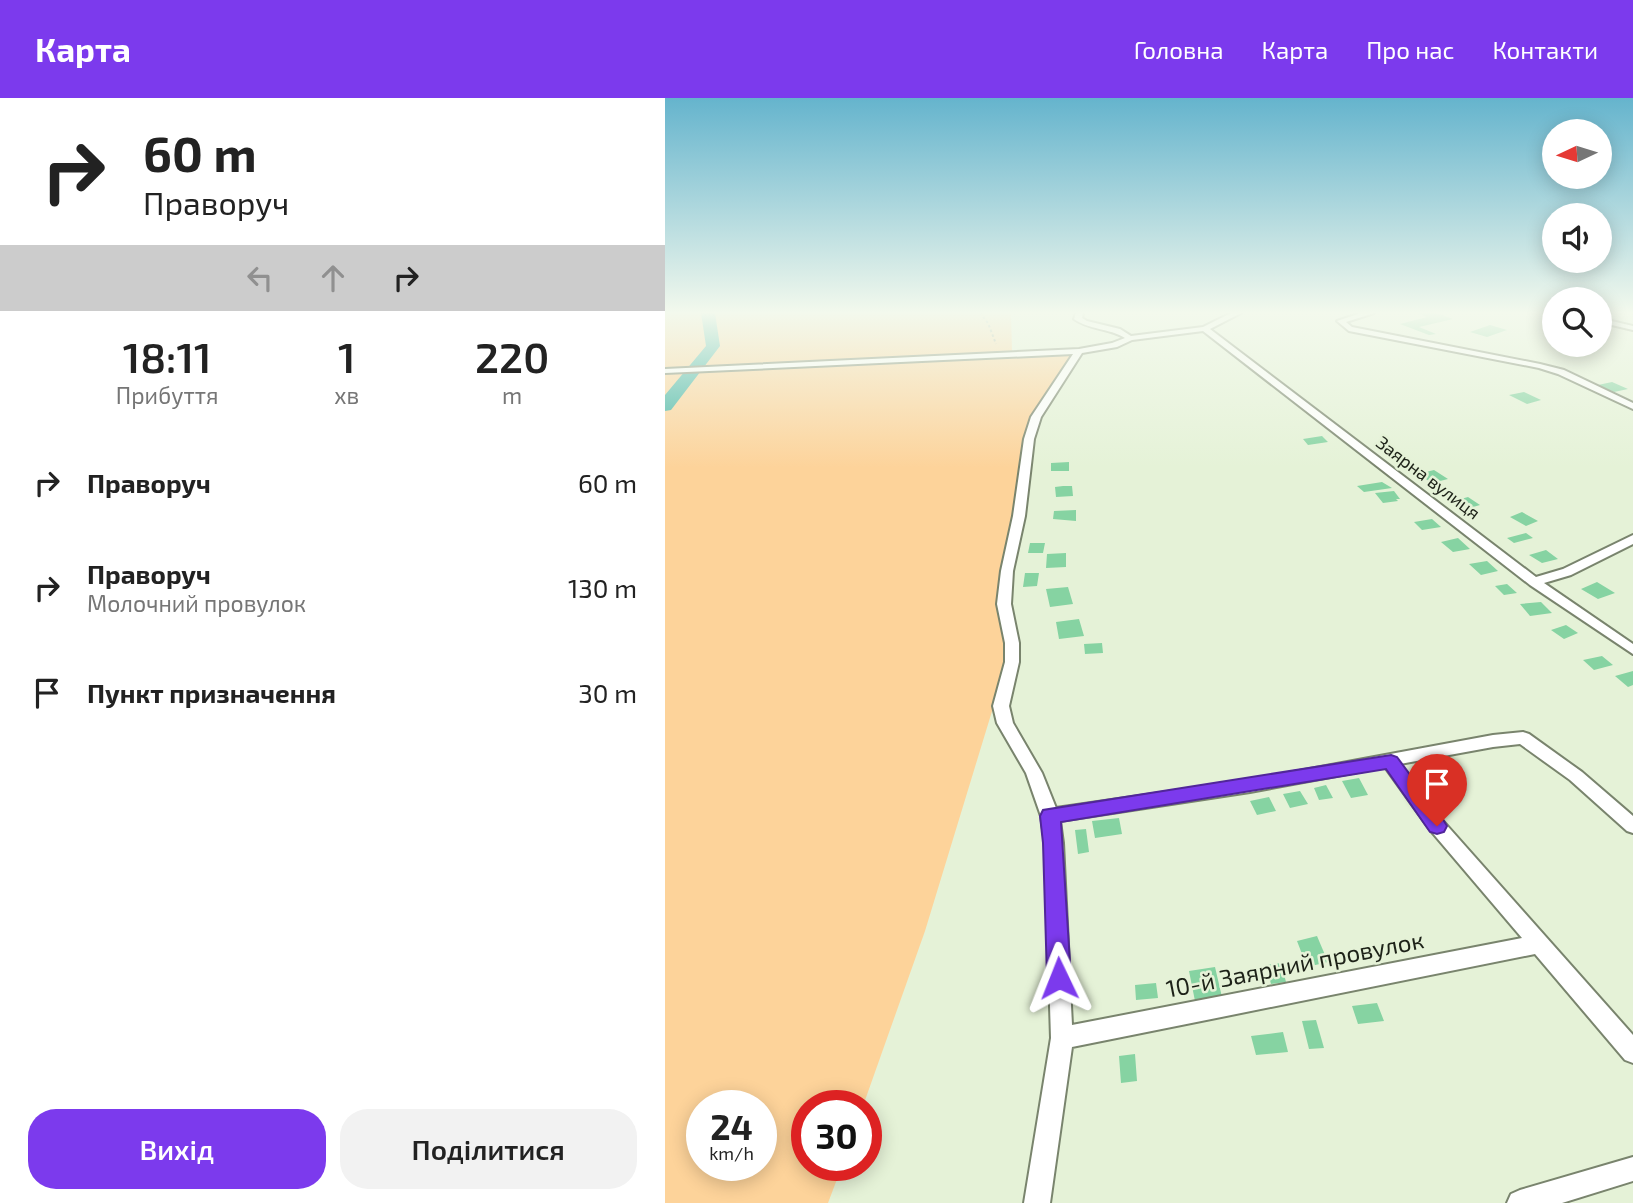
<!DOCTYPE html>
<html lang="uk">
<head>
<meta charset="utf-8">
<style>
  :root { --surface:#fff; --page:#f2f2f2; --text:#222; --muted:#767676; --accent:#7c3aed }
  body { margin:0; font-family:"Exo 2",sans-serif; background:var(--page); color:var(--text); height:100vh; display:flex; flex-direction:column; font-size:26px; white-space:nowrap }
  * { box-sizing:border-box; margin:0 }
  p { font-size:23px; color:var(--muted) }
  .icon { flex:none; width:38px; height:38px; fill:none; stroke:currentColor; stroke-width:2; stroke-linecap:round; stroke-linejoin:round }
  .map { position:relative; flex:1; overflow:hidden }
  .drawer { display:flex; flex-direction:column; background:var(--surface); width:665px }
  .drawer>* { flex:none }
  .top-card { background:#fff; color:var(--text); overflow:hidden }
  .needle { width:46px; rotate:266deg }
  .buttons { position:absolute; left:877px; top:21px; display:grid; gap:14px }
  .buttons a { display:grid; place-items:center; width:70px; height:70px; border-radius:50%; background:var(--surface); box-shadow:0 4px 18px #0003; font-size:35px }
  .speed { position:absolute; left:21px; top:992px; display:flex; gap:14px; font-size:35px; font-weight:700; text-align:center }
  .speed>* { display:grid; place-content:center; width:91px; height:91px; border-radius:50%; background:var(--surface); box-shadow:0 4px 18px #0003; line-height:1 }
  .speed small { font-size:18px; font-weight:400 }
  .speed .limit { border:10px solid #d22; background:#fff; color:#111 }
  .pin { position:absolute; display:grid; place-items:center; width:60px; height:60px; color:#fff; margin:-72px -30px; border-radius:50% 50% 50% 0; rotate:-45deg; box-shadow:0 0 7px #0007 }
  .pin .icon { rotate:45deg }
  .me { position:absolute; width:77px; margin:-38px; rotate:358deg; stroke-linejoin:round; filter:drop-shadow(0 0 5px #0008) }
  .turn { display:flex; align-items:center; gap:24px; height:147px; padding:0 28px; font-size:32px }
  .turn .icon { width:91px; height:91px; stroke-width:2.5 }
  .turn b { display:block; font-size:49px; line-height:60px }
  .lanes { display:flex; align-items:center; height:66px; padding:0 28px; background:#0003; justify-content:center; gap:35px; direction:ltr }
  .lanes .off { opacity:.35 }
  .eta { display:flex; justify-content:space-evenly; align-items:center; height:119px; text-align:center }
  .eta b { font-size:42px; font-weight:600; line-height:49px }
  .cta { display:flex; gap:14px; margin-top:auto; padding:14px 28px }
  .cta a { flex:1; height:80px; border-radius:28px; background:var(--accent); color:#fff; font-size:28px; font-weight:600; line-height:80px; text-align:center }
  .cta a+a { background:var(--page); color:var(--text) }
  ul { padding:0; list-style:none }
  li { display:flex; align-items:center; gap:21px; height:105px; padding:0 28px }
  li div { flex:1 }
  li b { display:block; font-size:26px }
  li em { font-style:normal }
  header { display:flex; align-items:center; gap:42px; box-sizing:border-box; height:98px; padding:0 35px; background:var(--accent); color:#fff }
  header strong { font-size:33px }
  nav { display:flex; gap:38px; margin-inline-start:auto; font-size:24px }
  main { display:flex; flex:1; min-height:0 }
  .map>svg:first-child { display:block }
  .green { fill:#fdd39a; fill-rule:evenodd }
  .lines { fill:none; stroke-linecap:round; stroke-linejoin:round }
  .river { fill:#42b3a4; fill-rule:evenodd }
  .building { fill:#86d3a2 }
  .minor-casing { stroke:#79846d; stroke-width:4 }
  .path { stroke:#9aa48f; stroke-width:2; stroke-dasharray:2.5 2.5; stroke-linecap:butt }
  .minor { fill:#fff; fill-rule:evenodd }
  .route { fill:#7c3aed; stroke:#51269a; stroke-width:2 }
  .labels { text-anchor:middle; stroke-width:5; stroke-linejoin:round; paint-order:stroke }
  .far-street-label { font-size:18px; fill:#1d2218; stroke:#e5f2d7 }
  .near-street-label { font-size:24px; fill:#1d2218; stroke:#e5f2d7 }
</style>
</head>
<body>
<header>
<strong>Карта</strong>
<nav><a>Головна</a><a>Карта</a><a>Про нас</a><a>Контакти</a></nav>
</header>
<main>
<section class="drawer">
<div class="top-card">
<div class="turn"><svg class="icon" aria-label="right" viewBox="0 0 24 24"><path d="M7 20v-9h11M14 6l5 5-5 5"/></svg><div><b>60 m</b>Праворуч</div></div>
<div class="lanes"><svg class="icon off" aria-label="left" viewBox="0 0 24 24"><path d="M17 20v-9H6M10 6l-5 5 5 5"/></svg><svg class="icon off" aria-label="ahead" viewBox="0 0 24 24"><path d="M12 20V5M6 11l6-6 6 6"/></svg><svg class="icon" aria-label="right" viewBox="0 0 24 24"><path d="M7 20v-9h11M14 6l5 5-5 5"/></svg></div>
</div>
<div class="eta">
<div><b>18:11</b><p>Прибуття</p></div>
<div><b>1</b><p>хв</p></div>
<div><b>220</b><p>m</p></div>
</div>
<ul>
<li><svg class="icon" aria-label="right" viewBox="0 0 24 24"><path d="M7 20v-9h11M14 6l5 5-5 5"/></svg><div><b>Праворуч</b></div><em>60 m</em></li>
<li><svg class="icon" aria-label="right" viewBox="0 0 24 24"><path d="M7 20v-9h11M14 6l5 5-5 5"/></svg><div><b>Праворуч</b><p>Молочний провулок</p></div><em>130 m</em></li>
<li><svg class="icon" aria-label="arrive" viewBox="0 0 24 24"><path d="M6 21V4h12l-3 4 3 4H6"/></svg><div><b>Пункт призначення</b></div><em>30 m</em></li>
</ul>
<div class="cta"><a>Вихід</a><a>Поділитися</a></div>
</section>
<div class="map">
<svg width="968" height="1105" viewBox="0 0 968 1105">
  <rect width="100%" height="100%" fill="#e5f2d7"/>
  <path class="green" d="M0,215H346L347,254L0,272Z
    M410,255L368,319L351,418L342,564L260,833L198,1008H142V1068H177L163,1105H0V275ZM37,1008H96V1068H37Z"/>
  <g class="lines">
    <path class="river" d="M36,215H50L55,248L6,312L0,313V297L41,248Z"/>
  </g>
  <path class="building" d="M753,215H771L788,221L754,229L771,236L764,237L735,226L762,219Z
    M825,227L842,232L822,239L805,234Z
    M947,284L963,291L949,294L933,287Z
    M859,294L876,302L862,306L844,297Z
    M657,338L663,344L643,347L638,341Z
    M404,364V373H386V365Z
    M769,372L783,381L767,385L753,376Z
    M717,384L727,390L699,394L692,388Z
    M398,388H407L408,398L391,399L390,389Z
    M729,393L735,401H731L733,403L718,405L710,395Z
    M803,399L815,407L801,411L789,403Z
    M411,412V423L388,421L389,413Z
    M857,414L873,423L861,428L845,419Z
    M767,421L776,429L757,432L749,424Z
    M861,435L868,440L849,445L842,440Z
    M793,440L805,451L788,454L776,444Z
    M365,445H380L378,455H363Z
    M881,452L893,461L877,465L864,457Z
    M401,455V469L381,470L382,456Z
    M822,463L833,473L816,477L804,466Z
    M360,475H374L372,488L358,489Z
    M932,484L950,495L933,501L916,491Z
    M842,486L852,495L839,497L830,488Z
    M403,489L408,506L385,509L381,491Z
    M876,504L887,515L865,518L855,506Z
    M414,521L419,538L394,541L391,524Z
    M901,527L913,535L899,541L886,532Z
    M437,545L438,555L420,556L419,546Z
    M937,558L948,567L929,572L918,562Z
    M968,573V587L963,589L950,578Z
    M694,680L703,697L686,700L677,683Z
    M661,687L668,700L654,702L649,690Z
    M635,693L643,706L625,710L618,696Z
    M604,699L611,713L592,717L585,703Z
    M454,720L457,736L430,740L427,723Z
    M421,731L424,754L413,756L410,732Z
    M652,838L663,864L642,869L632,843Z
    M616,865L621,884L606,886L601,867Z
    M550,869L557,899L530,903L524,873Z
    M491,885L493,900L471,902L470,887Z
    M712,905L719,923L693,926L687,908Z
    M651,922L659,950L644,951L637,923Z
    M618,934L623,954L591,957L586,938Z
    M470,956L472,983L456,985L454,958Z"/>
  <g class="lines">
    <defs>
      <path id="minor" d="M411,215H418L417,220L422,223L455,231L466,238L538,229L566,215H576L545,231L871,479L898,471L968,437V446L906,477L879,485L968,546V556L865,487L538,233L467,242L452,249L417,255L376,319L369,341L360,418L348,473L346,506L354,545V564L344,608L348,625L377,675L391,710L585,682L828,637L858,634L864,636L917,674L968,718V735L962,733L905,682L855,646L828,649L735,666L778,723L968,937V965L960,962L870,856L407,949L385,1105H359L386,940L380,745L376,718L361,675L332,625L328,608L340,564V545L332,506L336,473L348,418L359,341L366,319L408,256L0,275V271L414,251L447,245L460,240C444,230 424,232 409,221ZM720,669L766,733L857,840L407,927L398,745L395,723L585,694Z
        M696,215H709L681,224L687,229L875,266L899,272L968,305V311L893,276L874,270L684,233L672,223Z
        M934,220L968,228V232L934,224Z
        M968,1059V1083L897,1105H842L846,1096L855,1092Z"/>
    </defs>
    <use href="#minor" class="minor-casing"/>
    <path class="path" d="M315,215L323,225L331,246"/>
    <use href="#minor" class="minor"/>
  </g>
  <linearGradient id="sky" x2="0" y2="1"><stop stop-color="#65b4cd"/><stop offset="0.58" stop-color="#f3f9ed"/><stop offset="1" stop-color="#f3f9ed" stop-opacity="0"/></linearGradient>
  <rect width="968" height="370" fill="url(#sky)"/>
  <path class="route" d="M726,657L732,659L779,723L782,728L779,734L772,736L765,734L721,671L396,724L406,880L402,887L394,891L386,887L382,880L378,745L375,718L378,712Z"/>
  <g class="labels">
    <g class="far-street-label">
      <text transform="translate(763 380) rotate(37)" y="6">Заярна вулиця</text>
    </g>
    <g class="near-street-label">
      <text transform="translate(630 867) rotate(-11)" y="8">10-й Заярний провулок</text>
    </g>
  </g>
</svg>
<div class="buttons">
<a><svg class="needle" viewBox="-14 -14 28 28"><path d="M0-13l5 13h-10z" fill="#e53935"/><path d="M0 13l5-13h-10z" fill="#767676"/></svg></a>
<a><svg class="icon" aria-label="sound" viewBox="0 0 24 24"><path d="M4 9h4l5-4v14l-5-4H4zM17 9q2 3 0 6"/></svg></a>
<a><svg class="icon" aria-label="search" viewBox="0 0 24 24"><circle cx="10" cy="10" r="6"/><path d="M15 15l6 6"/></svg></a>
</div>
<div class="speed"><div>24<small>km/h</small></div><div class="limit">30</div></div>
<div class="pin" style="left:772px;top:728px;background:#d93025"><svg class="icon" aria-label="arrive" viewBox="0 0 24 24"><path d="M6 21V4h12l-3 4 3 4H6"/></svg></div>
<svg class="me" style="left:394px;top:880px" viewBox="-20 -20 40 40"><path d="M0-17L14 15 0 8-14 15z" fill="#7c3aed" stroke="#fff" stroke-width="4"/></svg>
</div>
</main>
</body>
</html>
